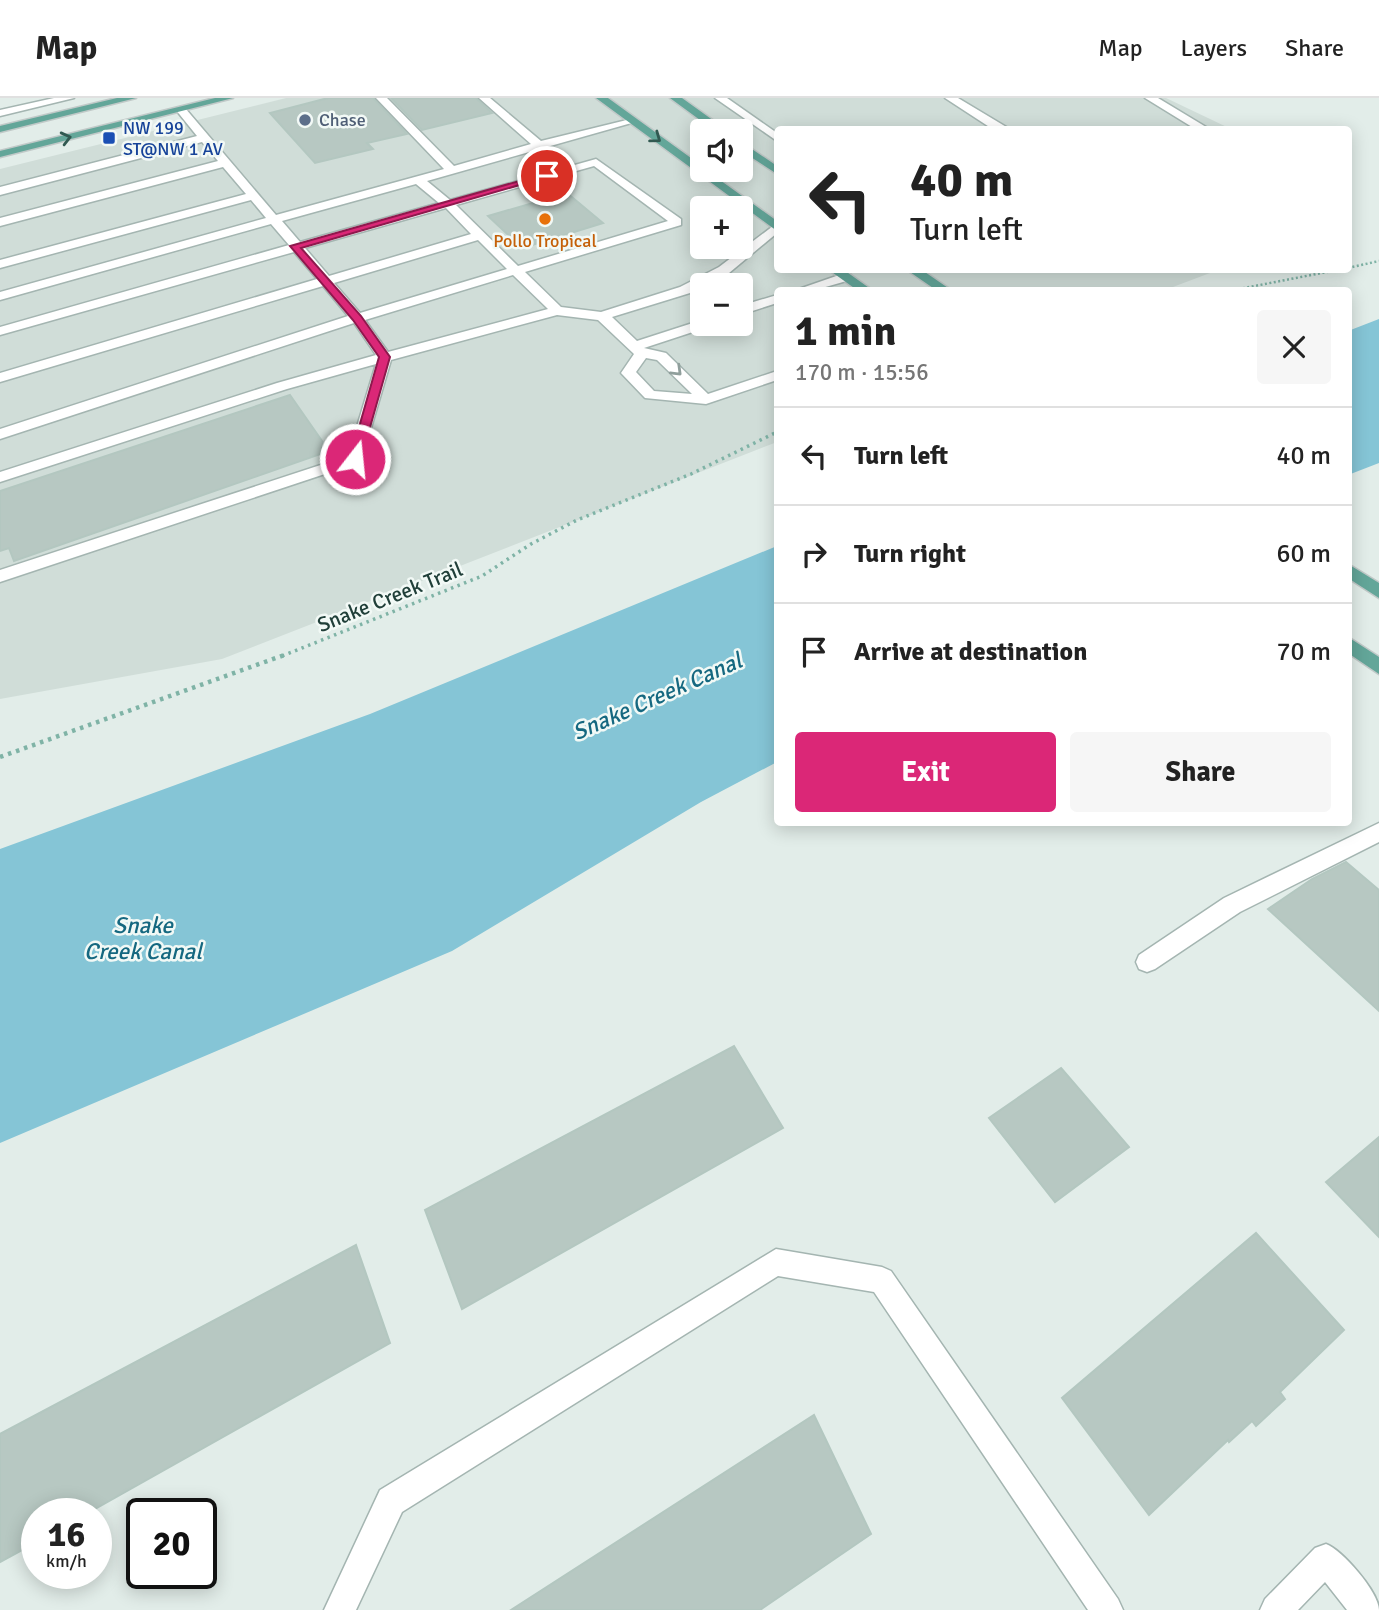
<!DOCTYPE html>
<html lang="en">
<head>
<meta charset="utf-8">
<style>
  :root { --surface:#fff; --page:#f6f6f6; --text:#222; --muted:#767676; --line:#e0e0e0; --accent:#db2777 }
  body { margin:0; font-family:Signika,sans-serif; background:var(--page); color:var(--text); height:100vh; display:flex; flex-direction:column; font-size:26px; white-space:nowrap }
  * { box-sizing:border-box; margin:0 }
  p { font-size:23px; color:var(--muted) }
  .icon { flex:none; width:38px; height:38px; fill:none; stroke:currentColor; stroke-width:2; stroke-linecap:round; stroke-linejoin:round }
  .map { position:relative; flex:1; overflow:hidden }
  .side { position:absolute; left:774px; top:189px; width:578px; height:539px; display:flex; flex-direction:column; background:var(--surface); border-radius:7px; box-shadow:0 4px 18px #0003 }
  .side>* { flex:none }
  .guide { position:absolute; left:774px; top:28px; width:578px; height:147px; border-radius:7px; box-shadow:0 4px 18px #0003; background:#fff; color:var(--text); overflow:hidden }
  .buttons { position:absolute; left:690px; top:21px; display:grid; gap:14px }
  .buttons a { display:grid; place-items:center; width:63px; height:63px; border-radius:7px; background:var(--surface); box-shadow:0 4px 18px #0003; font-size:35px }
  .speed { position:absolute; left:21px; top:1400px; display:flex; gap:14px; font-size:35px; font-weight:700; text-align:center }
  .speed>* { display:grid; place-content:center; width:91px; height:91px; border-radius:50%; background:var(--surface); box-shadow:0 4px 18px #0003; line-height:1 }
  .speed small { font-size:18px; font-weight:400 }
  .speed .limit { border:4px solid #111; border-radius:10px; background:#fff; color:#111 }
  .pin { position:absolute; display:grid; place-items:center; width:60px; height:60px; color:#fff; margin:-30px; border:4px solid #fff; border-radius:50%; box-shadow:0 2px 7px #0007 }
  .me { position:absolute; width:77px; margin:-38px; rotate:16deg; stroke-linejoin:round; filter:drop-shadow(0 0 5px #0008) }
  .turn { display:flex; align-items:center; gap:24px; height:147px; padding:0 21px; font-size:32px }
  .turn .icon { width:91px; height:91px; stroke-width:2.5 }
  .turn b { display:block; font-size:49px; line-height:60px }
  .round { display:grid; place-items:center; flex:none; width:74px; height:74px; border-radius:7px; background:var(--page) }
  .headline { display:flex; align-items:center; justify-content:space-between; height:119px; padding:0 21px }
  h1 { font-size:42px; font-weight:800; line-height:52px }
  .primary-button { display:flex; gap:14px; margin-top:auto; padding:14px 21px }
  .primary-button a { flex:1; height:80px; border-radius:7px; background:var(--accent); color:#fff; font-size:28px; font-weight:800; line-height:80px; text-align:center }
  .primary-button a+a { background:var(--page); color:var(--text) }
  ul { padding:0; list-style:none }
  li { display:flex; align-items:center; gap:21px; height:98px; padding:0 21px; border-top:2px solid var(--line) }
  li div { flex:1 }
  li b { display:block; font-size:26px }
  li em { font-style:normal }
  header { display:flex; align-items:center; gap:42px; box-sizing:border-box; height:98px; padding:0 35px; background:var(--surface); border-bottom:2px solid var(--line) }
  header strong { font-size:33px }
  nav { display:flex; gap:38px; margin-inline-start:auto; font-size:24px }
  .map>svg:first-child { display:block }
  .built { fill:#d0ddd8; fill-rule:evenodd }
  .water { fill:#85c5d6 }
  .building { fill:#b7c8c2; stroke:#b3c7c0; stroke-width:2 }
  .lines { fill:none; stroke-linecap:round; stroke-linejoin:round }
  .minor-casing { stroke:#a4b5b1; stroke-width:3 }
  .major-casing { stroke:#c1c9c8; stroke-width:3 }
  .path-far2 { stroke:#7fb3a6; stroke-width:2.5; stroke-dasharray:2 2.5; stroke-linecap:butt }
  .path-far1 { stroke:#7fb3a6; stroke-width:3.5; stroke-dasharray:2.5 4.5; stroke-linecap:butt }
  .path { stroke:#7fb3a6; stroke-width:4.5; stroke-dasharray:3.5 5; stroke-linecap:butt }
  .minor { fill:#fff; fill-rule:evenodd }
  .major { fill:#63a699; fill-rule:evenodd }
  .oneway { stroke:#315951 }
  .oneway2 { stroke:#909f9c }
  .route { fill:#db2777; stroke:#8e194d; stroke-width:2 }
  .service-dot { fill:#5c6f8a; stroke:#f2f9f6; stroke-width:2.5 }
  .transit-dot { fill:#1a4fb4; stroke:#f2f9f6; stroke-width:2.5 }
  .food-dot { fill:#e8710a; stroke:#f2f9f6; stroke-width:2.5 }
  .labels { text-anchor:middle; stroke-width:5; stroke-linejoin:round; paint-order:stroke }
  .far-service-label { font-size:18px; fill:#4e5e75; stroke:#f2f9f6; text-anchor:start }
  .far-transit-label { font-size:18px; fill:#164399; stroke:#f2f9f6; text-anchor:start }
  .far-food-label { font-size:18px; fill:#c56008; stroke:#f2f9f6 }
  .street-label { font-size:21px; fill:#203f39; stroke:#f2f9f6 }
  .water-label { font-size:23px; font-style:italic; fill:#156880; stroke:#f2f9f6 }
</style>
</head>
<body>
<header>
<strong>Map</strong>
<nav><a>Map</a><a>Layers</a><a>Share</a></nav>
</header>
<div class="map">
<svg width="1379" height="1512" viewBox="0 0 1379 1512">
  <rect width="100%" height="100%" fill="#e2ede9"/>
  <path class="built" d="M286,0H1166L1231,31L777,32V172H1218L1165,192H777V344L222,561L0,601V71ZM702,33H740V72H702ZM702,110H740V149H702ZM702,187H740V226H702Z"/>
  <path class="water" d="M1379,221V365L1348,377V233Z
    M777,448V664L701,704L452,853L0,1045V751L370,616Z"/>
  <path class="building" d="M328,0H373L407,36L367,45L373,51L315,65L270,15Z
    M391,0H476L492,15L422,32Z
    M567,95L603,125L522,150L488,118Z
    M290,297L329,353L14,463L9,450L0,453V393Z
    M1346,764L1379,792V913L1268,811L1312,781Z
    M734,948L783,1030L462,1211L425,1112Z
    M1061,970L1129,1049L1055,1104L989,1020Z
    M1379,1039V1139L1326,1084Z
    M1256,1135L1344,1232L1280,1294L1285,1301L1256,1328L1252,1323L1229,1344L1228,1342L1149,1417L1062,1300Z
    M356,1147L390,1245L86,1416H37V1444L0,1464V1336Z
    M814,1317L871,1436L760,1512H511Z"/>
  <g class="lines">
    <defs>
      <path id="minor" d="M54,0H74L0,18V12Z
        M376,0H387L454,68L531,46L479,0H490L541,43L635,20V24L427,83L450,102L596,61L681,121V127L525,174L561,209L601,214L680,189L719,169L777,125V135L729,175L690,195L612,219L637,243L702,222V226H710L708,229L644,250L666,255L708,296L777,273V282L706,306L645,300L621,275L634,256L598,222L557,217L391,262L361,364L0,484V472L348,358L376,266L287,291L0,384V374L277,285L376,257L354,225L0,341V331L348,218L323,188L0,284V275L317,181L294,154L0,237V229L289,147L271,126L0,202V194L266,120L251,102L0,170V162L246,96L223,69L0,128V120L218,63L202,44L0,97V89L197,38L176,12L181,9L185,10L276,117L444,71ZM594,68L668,123L518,168L456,107ZM416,86L439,105L300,144L282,123ZM446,110L471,136L329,178L305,150ZM478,142L507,171L360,215L334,185ZM513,177L548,211L388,254L365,222ZM646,260L657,262L692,296L654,293L636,274Z
        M715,0H727L777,35V43Z
        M945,0H958L1008,30L994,32Z
        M1145,0H1158L1211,32H1197Z
        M845,175L850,176V182L815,192H796Z
        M777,197V205L740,217V208Z
        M1379,725V744L1240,814L1155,871L1147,874L1139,871L1136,864L1139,857L1224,800Z
        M776,1151L882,1169L891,1173L1118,1501L1123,1512H1088L874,1194L778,1178L402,1414L356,1512H324L380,1392Z
        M1326,1446C1342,1452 1379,1494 1379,1512H1347L1325,1484L1298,1512H1260L1265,1501L1315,1450Z"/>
      <path id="major" d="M117,0H136L0,34V28Z
        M215,0H233L0,59V53Z
        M596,0H608L702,68V72H706L777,123V133Z
        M670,0H682L728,33H715Z
        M740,43L777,68V76L740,52Z
        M829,172H844L872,192H857Z
        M907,172H922L951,192H936Z
        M1348,466L1379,485V500L1348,480Z
        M1348,539L1379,559V576L1348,555Z"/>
    </defs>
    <use href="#minor" class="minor-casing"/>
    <use href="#major" class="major-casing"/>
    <path class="path-far2" d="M1348,170L1379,163
      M1234,192L1337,172"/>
    <path class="path-far1" d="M282,558L482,478L531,446L577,422L691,376L777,334"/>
    <path class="path" d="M0,659L287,556"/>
    <use href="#minor" class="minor"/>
    <use href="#major" class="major"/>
  </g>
  <defs><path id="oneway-chevron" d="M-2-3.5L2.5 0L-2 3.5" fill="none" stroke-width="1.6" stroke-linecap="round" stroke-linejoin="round" transform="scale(1.75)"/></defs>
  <g class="oneway">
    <use href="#oneway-chevron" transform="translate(66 40) rotate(-14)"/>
    <use href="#oneway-chevron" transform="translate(656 40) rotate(36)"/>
  </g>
  <use class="oneway2" href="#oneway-chevron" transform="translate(677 273) rotate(44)"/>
  <path class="route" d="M544,76L551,78L301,150L361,218L390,259L361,361L355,364L351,363L350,361L379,259L353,222L290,148Z"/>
  <circle class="service-dot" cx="305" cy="22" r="7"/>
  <rect class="transit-dot" x="102" y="33" width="14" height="14" rx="3.5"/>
  <circle class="food-dot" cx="545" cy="121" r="7"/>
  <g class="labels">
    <g class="far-service-label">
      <text x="319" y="28">Chase</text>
    </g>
    <g class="far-transit-label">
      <text x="123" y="36">NW 199<tspan x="123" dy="21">ST@NW 1 AV</tspan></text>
    </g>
    <g class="far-food-label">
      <text x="545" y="149">Pollo Tropical</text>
    </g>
    <g class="street-label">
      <text transform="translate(390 499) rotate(-22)" y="7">Snake Creek Trail</text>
    </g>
    <g class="water-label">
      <text transform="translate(657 598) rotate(-24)" y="8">Snake Creek Canal</text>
      <text x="143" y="835">Snake<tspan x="143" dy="26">Creek Canal</tspan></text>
    </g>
  </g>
</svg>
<div class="buttons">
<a><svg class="icon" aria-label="sound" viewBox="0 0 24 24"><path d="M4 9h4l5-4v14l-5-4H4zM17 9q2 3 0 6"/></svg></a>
<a>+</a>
<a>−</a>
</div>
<div class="speed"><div>16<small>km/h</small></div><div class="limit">20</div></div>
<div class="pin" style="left:547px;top:78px;background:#d93025"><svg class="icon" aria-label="arrive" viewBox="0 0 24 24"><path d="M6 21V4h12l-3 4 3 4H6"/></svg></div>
<svg class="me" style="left:355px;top:361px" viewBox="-20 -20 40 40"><circle r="17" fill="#db2777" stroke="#fff" stroke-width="3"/><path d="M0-11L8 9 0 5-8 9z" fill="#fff"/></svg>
<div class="guide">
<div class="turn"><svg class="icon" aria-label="left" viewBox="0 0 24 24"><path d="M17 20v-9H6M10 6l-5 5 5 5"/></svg><div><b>40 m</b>Turn left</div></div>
</div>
<section class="side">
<div class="headline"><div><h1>1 min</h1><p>170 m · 15:56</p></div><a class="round"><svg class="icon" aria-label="close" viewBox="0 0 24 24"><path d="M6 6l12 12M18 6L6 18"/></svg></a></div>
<ul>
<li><svg class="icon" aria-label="left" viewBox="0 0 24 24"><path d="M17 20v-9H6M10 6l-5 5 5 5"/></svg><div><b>Turn left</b></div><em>40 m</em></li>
<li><svg class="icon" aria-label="right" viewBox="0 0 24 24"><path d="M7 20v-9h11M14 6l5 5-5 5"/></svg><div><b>Turn right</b></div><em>60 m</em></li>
<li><svg class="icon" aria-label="arrive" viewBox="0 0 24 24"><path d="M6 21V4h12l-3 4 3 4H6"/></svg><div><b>Arrive at destination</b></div><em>70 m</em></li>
</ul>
<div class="primary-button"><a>Exit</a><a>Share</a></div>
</section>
</div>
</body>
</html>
